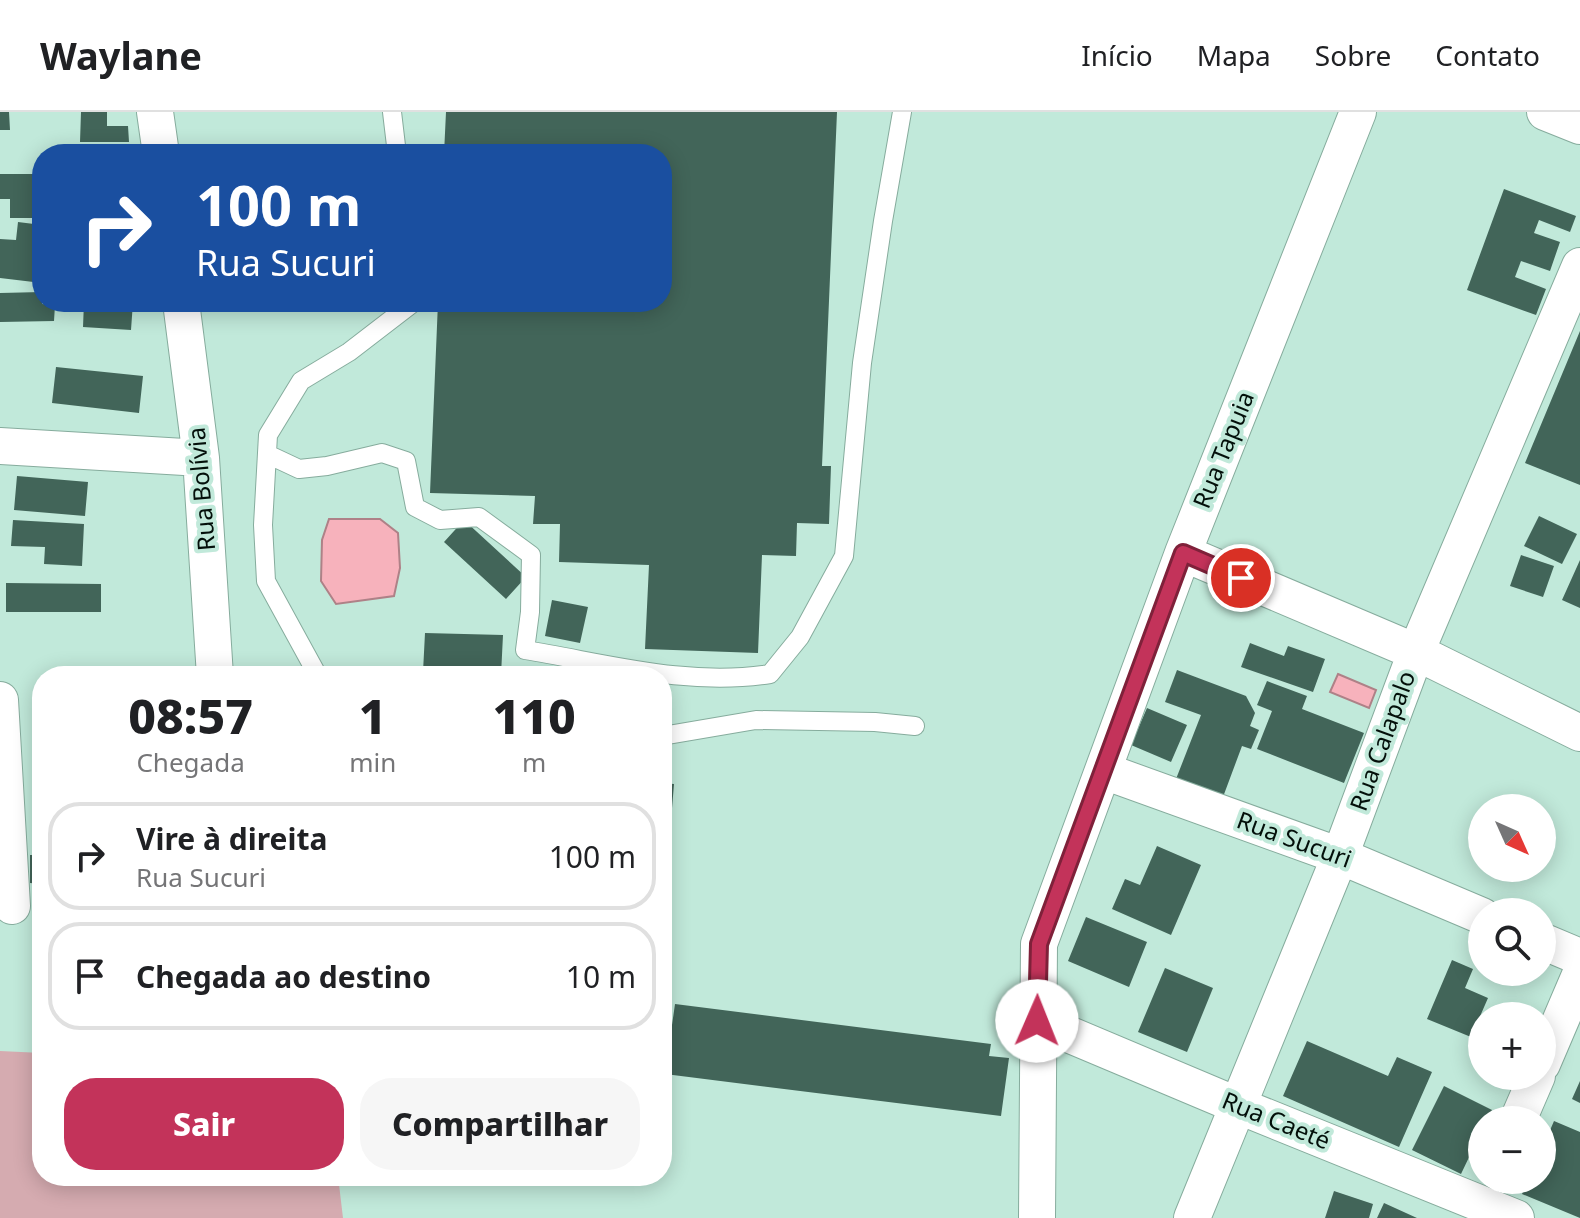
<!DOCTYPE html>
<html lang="pt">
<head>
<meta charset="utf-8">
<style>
  :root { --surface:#fff; --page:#f6f6f6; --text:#202124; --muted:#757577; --line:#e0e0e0; --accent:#c3335a }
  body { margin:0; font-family:"Noto Sans",sans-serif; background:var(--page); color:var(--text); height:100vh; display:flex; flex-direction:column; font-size:30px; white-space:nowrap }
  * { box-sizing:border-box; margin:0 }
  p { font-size:26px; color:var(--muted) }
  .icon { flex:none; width:44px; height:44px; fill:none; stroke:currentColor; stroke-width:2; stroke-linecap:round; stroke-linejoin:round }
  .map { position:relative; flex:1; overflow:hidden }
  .side { position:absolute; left:32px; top:554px; width:640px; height:520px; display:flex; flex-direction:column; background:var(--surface); border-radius:32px; box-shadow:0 4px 20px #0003 }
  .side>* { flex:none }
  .hud { position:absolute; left:32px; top:32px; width:640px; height:168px; border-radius:32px; box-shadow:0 4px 20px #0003; background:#1a4fa0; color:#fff; overflow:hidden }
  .needle { width:52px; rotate:135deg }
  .buttons { position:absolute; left:1468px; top:682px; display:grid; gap:16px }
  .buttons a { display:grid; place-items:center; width:88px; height:88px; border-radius:50%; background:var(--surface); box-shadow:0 4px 20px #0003; font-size:40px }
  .pin { position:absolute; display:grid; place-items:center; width:68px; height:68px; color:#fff; margin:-34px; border:4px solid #fff; border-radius:50%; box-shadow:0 2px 8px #0007 }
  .me { position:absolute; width:88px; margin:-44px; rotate:1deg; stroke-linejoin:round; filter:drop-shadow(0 0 6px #0008) }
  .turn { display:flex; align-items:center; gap:28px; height:168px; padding:0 32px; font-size:36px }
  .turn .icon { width:104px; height:104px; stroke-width:2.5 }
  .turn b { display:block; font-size:56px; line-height:68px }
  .eta { display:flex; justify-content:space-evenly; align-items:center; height:136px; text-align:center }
  .eta b { font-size:48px; font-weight:800; line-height:56px }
  .button { display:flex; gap:16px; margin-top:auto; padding:16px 32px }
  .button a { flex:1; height:92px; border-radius:32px; background:var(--accent); color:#fff; font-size:32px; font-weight:800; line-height:92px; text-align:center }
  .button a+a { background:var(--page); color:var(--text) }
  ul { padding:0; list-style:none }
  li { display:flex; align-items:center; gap:24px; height:108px; margin:0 16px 12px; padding:0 16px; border:4px solid var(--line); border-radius:32px }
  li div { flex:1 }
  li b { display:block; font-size:30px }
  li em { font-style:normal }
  header { display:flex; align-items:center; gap:48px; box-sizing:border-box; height:112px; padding:0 40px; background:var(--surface); border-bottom:2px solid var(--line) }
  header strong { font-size:38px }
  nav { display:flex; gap:44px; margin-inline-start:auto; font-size:28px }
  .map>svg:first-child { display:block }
  .green { fill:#d5abb0 }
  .water { fill:#f7b2bc; stroke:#ae8187; stroke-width:2 }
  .building { fill:#426559 }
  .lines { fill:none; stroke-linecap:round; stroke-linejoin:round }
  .lane-casing { stroke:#86ac9d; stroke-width:20 }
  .street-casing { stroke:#86ac9d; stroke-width:38 }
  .lane { stroke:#fff; stroke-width:18 }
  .street { stroke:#fff; stroke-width:36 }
  .route-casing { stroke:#7f213a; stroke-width:20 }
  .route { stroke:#c3335a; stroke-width:14 }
  .labels { text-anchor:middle; stroke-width:8; stroke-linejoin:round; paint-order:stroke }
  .street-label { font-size:24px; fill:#030f0a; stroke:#c1e9da }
</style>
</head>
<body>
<header>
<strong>Waylane</strong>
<nav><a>Início</a><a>Mapa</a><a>Sobre</a><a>Contato</a></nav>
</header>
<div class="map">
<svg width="1580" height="1106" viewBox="0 0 1580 1106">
  <rect width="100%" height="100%" fill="#c1e9da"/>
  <path class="green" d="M0,939L42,941V1064H338L343,1106H0Z"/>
  <path class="water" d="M329,407H380L398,421L400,456L394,484L336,492L321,469L322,428Z
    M1338,562L1376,578L1369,596L1330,580Z"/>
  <path class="building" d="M0,0H9L10,18H0Z
    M81,0H107V14H128L129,30H80Z
    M446,0H837L822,354H831L829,412L797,411L796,444L762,443L758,541L645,537L649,453L559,450L560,412H533L535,384L430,381L438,190H662V42H444Z
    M0,62H42L41,106H10V87H0Z
    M1504,77L1576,104L1570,120L1539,108L1534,121L1560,130L1550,159L1521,149L1515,165L1546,177L1536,203L1467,178Z
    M18,110L42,113V171L0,166V127L16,128Z
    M42,180V192L55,193L54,209L0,210V181Z
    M84,190H133L131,218L83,215Z
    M1580,219V373L1525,351Z
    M56,255L143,264L139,301L52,291Z
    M17,364L88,370L85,404L14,398Z
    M1539,404L1577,422L1562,452L1524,434Z
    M13,408L84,412L82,454L44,452L45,435L11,434Z
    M464,408L526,465L506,487L444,430Z
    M1521,443L1554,454L1543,485L1510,474Z
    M1580,448V496L1562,488Z
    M6,471L101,472V500H6Z
    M552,488L588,495L580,531L545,524Z
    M425,521L503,523L501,563L423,560Z
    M1250,531L1284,544L1288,534L1325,547L1313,580L1241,555Z
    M1177,558L1246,584L1255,601L1250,614L1259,618L1251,637L1242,634L1223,685L1176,667L1201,603L1165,590Z
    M1267,569L1307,584L1302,597L1364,621L1344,671L1257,637L1272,599L1257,593Z
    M1147,596L1187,613L1171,650L1131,633Z
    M662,671L674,672L671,708L662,707Z
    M32,698H42V724H33Z
    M1157,734L1201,753L1171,823L1112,797L1125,767L1140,773Z
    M30,743H42V772L30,771Z
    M1086,805L1147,830L1129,875L1068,849Z
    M1452,848L1473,857L1465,876L1488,886L1471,925L1427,907Z
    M1165,856L1213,876L1187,940L1138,920Z
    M675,892L991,932L989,944L1009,946L1001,1004L665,962Z
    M1307,929L1388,964L1397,945L1432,960L1399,1035L1283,984Z
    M1580,969V991L1572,987Z
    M1444,974L1492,998L1487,1008H1482V1018L1461,1062L1412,1038Z
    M1554,1009L1580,1020V1106L1522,1082L1528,1068H1542V1037Z
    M1334,1079L1373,1092L1369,1106H1325Z
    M1384,1091L1417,1106H1377Z"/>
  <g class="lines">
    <defs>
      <path id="lane" d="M392,0L397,42
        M267,342L299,357L327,354L382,341L406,349L415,395L440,408L479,405L531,443L530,500L525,538C606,551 687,575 770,562L800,525L844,444L862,251L883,109L902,0
        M318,564L266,469L263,413L268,323L301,269L349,240L414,190
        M662,624L756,608L875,610L915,614"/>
      <path id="street" d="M155,0L161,42
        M1545,0L1580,14
        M181,190L201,346L215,564
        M0,334L201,346
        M1183,441L1416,540L1580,621
        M0,588L12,794
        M1104,659L1340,744L1482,804
        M1542,829L1580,845
        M1037,909L1239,994L1516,1106
        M1542,952L1580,863
        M1518,1008L1537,964
        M1037,1106L1039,832L1183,441L1358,0
        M1192,1106L1340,744L1416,540L1580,154"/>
    </defs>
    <use href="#lane" class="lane-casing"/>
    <use href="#street" class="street-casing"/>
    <use href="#lane" class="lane"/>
    <use href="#street" class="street"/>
  </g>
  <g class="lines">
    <defs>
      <path id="route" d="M1037,909L1039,832L1183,441L1241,466"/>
    </defs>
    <use href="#route" class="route-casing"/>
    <use href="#route" class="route"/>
  </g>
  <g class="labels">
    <g class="street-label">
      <text transform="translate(1224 338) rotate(-68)" y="8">Rua Tapuia</text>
      <text transform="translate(202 377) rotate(-95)" y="8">Rua Bolívia</text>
      <text transform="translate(1383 629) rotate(-70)" y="8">Rua Calapalo</text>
      <text transform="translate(1294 728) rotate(20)" y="8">Rua Sucuri</text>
      <text transform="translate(1276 1009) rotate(22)" y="8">Rua Caeté</text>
    </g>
  </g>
</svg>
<div class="buttons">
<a><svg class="needle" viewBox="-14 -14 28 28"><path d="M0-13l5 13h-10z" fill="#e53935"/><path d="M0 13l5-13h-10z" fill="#757577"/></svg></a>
<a><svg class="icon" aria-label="search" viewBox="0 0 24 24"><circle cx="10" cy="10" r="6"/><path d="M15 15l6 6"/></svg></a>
<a>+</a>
<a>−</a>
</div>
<div class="pin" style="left:1241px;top:466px;background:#d93025"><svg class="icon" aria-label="arrive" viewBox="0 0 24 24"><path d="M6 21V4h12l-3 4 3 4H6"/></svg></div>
<svg class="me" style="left:1037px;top:909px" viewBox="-20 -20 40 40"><circle r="19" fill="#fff"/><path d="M0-13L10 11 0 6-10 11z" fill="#c3335a"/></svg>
<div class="hud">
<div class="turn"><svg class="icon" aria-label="right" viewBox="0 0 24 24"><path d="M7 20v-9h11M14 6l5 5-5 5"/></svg><div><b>100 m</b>Rua Sucuri</div></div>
</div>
<section class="side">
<div class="eta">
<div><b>08:57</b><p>Chegada</p></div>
<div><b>1</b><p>min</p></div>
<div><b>110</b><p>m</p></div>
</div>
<ul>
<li><svg class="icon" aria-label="right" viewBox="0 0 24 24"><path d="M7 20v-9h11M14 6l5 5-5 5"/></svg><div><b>Vire à direita</b><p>Rua Sucuri</p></div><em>100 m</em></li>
<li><svg class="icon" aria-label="arrive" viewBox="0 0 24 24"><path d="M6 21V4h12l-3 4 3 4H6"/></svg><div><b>Chegada ao destino</b></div><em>10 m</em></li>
</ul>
<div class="button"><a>Sair</a><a>Compartilhar</a></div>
</section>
</div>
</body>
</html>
